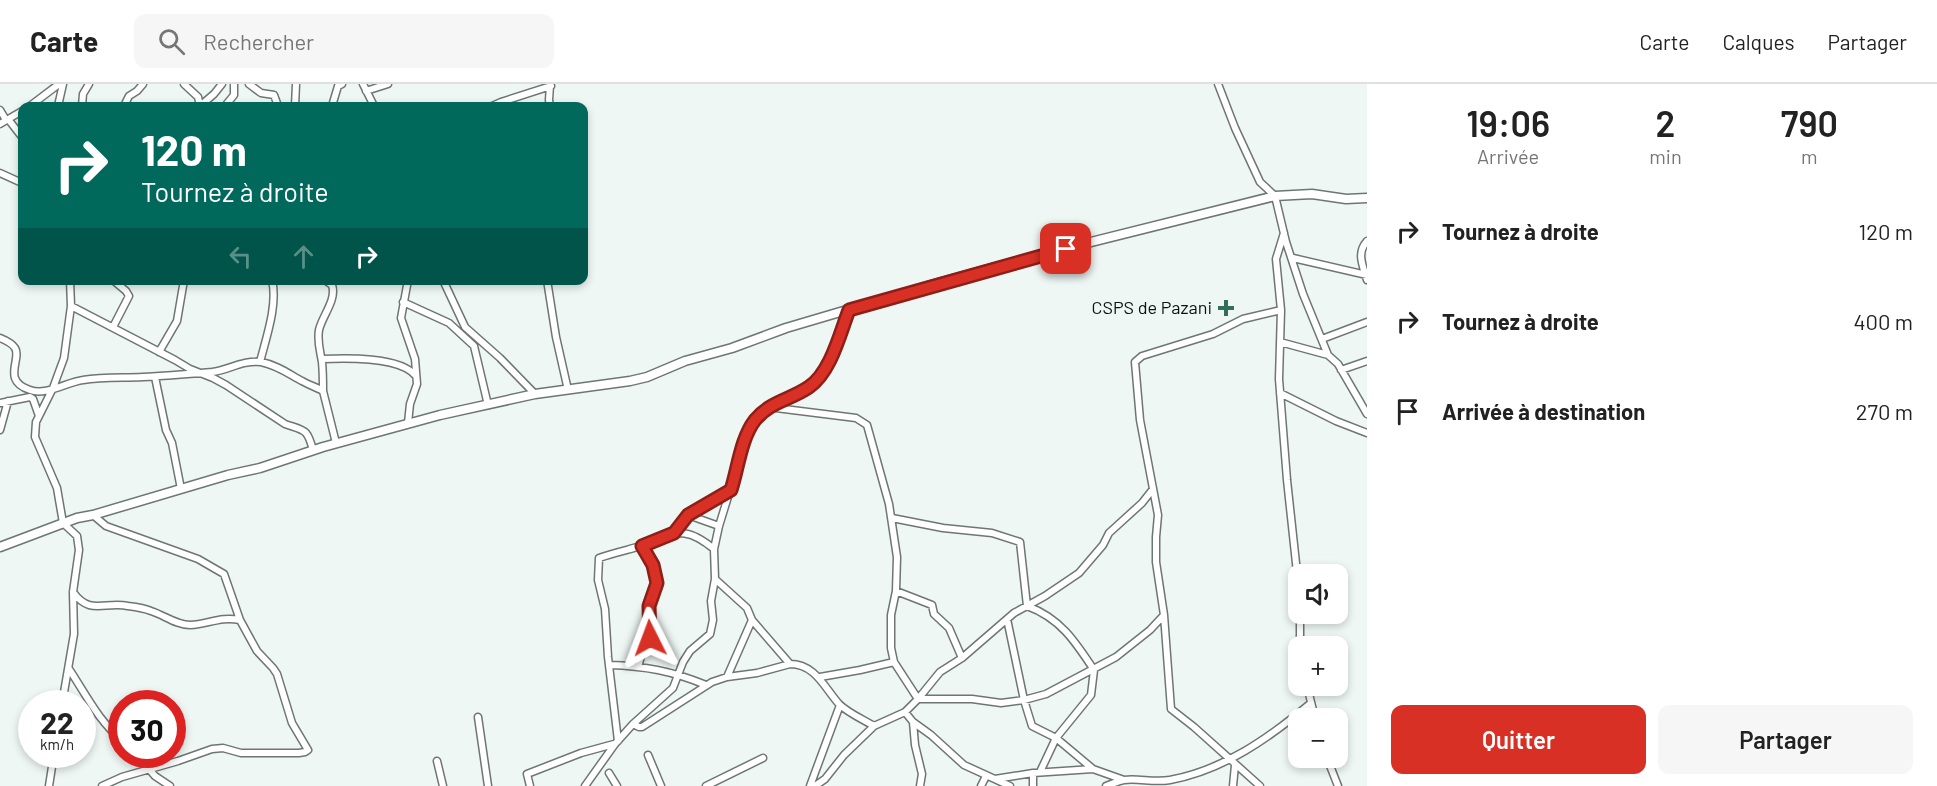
<!DOCTYPE html>
<html lang="fr">
<head>
<meta charset="utf-8">
<style>
  :root { --surface:#fff; --page:#f6f6f6; --text:#222; --muted:#767676; --line:#e0e0e0; --accent:#d93025 }
  body { margin:0; font-family:Barlow,sans-serif; background:var(--page); color:var(--text); height:100vh; display:flex; flex-direction:column; font-size:22px; white-space:nowrap }
  * { box-sizing:border-box; margin:0 }
  p { font-size:20px; color:var(--muted) }
  .icon { flex:none; width:33px; height:33px; fill:none; stroke:currentColor; stroke-width:2; stroke-linecap:round; stroke-linejoin:round }
  .map { position:relative; flex:1; overflow:hidden }
  .drawer { display:flex; flex-direction:column; background:var(--surface); width:570px }
  .drawer>* { flex:none }
  .top-card { position:absolute; left:18px; top:18px; width:570px; height:183px; border-radius:12px; box-shadow:0 3px 9px #0003; background:#00695c; color:#fff; overflow:hidden }
  .fabs { position:absolute; left:1288px; top:480px; display:grid; gap:12px }
  .fabs a { display:grid; place-items:center; width:60px; height:60px; border-radius:12px; background:var(--surface); box-shadow:0 3px 9px #0003; font-size:30px }
  .speed { position:absolute; left:18px; top:606px; display:flex; gap:12px; font-size:30px; font-weight:700; text-align:center }
  .speed>* { display:grid; place-content:center; width:78px; height:78px; border-radius:50%; background:var(--surface); box-shadow:0 3px 9px #0003; line-height:1 }
  .speed small { font-size:15px; font-weight:400 }
  .speed .limit { border:9px solid #d22; background:#fff; color:#111 }
  .pin { position:absolute; display:grid; place-items:center; width:51px; height:51px; color:#fff; margin:-26px; border-radius:12px; box-shadow:0 3px 9px #0006 }
  .me { position:absolute; width:66px; margin:-33px; rotate:357deg; stroke-linejoin:round; filter:drop-shadow(0 0 4px #0008) }
  .turn { display:flex; align-items:center; gap:21px; height:126px; padding:0 24px; font-size:27px }
  .turn .icon { width:78px; height:78px; stroke-width:2.5 }
  .turn b { display:block; font-size:42px; line-height:51px }
  .lanes { display:flex; align-items:center; height:57px; padding:0 24px; background:#0003; justify-content:center; gap:30px; direction:ltr }
  .lanes .off { opacity:.35 }
  .eta { display:flex; justify-content:space-evenly; align-items:center; height:102px; text-align:center }
  .eta b { font-size:36px; font-weight:600; line-height:42px }
  .cta { display:flex; gap:12px; margin-top:auto; padding:12px 24px }
  .cta a { flex:1; height:69px; border-radius:12px; background:var(--accent); color:#fff; font-size:24px; font-weight:600; line-height:69px; text-align:center }
  .cta a+a { background:var(--page); color:var(--text) }
  ul { padding:0; list-style:none }
  li { display:flex; align-items:center; gap:18px; height:90px; padding:0 24px }
  li div { flex:1 }
  li b { display:block; font-size:22px }
  li em { font-style:normal }
  header { display:flex; align-items:center; gap:36px; box-sizing:border-box; height:84px; padding:0 30px; background:var(--surface); border-bottom:2px solid var(--line) }
  header strong { font-size:28px }
  nav { display:flex; gap:33px; margin-inline-start:auto; font-size:21px }
  .search { width:420px; height:54px; background:var(--page); display:flex; align-items:center; gap:15px; box-sizing:border-box; padding:0 21px; border-radius:12px; color:var(--muted); font-size:22px }
  main { display:flex; flex:1; min-height:0 }
  .map>svg:first-child { display:block }
  .lines { fill:none; stroke-linecap:round; stroke-linejoin:round }
  .street-casing { stroke:#6e7673; stroke-width:9 }
  .secondary-casing { stroke:#6e7673; stroke-width:11 }
  .street { stroke:#fff; stroke-width:6 }
  .secondary { stroke:#fff; stroke-width:8 }
  .route-casing { stroke:#8d1f18; stroke-width:15 }
  .route { stroke:#d93025; stroke-width:10 }
  .poi-dot { fill:#316f5b; stroke:#eef7f4; stroke-width:2 }
  .labels { text-anchor:middle; stroke-width:4.5; stroke-linejoin:round; paint-order:stroke }
  .poi-label { font-size:18px; fill:#0f1211; stroke:#eef7f4; text-anchor:end }
</style>
</head>
<body>
<header>
<strong>Carte</strong>
<div class="search"><svg class="icon" aria-label="search" viewBox="0 0 24 24"><circle cx="10" cy="10" r="6"/><path d="M15 15l6 6"/></svg>Rechercher</div>
<nav><a>Carte</a><a>Calques</a><a>Partager</a></nav>
</header>
<main>
<div class="map">
<svg width="1367" height="702" viewBox="0 0 1367 702">
  <rect width="100%" height="100%" fill="#eef7f4"/>
  <g class="lines">
    <defs>
      <path id="street" d="M184,0L198,13L200,22
        M249,0L261,9L274,11L278,22
        M363,0L374,22
        M1218,0L1235,44L1260,98L1275,112L1286,158L1303,210L1328,271L1338,280L1367,330
        M366,7L388,0
        M30,22L59,0
        M58,22L63,0
        M82,22L83,10L89,0
        M124,22L129,12L137,7L143,0
        M200,22L214,10L222,0
        M225,22L234,11V0
        M295,22L296,0
        M332,22L338,2L342,0
        M492,22L501,18L551,2
        M550,22L549,16L550,1
        M0,26L6,36
        M8,35L22,53
        M0,40L22,27
        M0,89L22,99
        M1284,149L1276,175L1281,226L1279,295L1287,396L1299,507
        M1367,157C1356,169 1363,182 1367,196
        M1293,174L1367,191
        M408,196L401,234L415,275L417,300L410,320L408,339
        M443,196L465,243L500,274L535,310
        M547,196L556,253L568,306
        M403,218L449,239L474,262L488,321
        M71,222L175,276L190,285L213,294L226,301L285,340C305,347 307,344 313,366
        M113,243L129,212L126,207L113,196
        M0,254C5,256 12,259 15,264C22,275 1,297 30,306C46,312 67,298 83,296C103,293 123,294 143,293C166,292 189,290 212,288C229,286 242,276 261,278C277,281 289,290 302,297C309,301 316,303 323,307L336,359
        M1322,255L1367,238
        M1280,258L1328,271
        M159,268L177,237L184,196
        M322,275C345,274 400,272 416,292
        M260,278C266,254 278,221 272,196
        M1341,286L1367,277
        M155,293L166,346L172,359L181,405
        M323,307C323,297 323,288 322,278C320,266 317,258 319,246C322,232 337,216 332,201L325,196
        M1280,309L1336,337L1367,349
        M0,319L30,313L33,315L39,332
        M768,323L856,334L867,341L889,420L897,473L896,507L891,531V564L894,578L918,615L940,588L962,574L1014,529L1045,512L1079,489L1103,461L1109,449L1142,419L1153,405
        M0,346L8,317
        M93,431L106,442L198,475L224,490L240,536L257,567L273,584L277,590L292,639L308,666L305,668L299,669H241L223,664L212,665L178,677L122,693L102,702
        M688,431L719,442
        M892,434L943,444L992,449L1020,458L1027,522C1060,534 1075,557 1094,586L1091,611L1056,654L1040,688
        M674,449L688,431L730,406
        M715,495L747,524L752,536L790,580C815,580 824,603 839,620C848,629 864,636 874,642
        M896,507L932,521L934,530L949,544L962,574
        M73,508C90,532 105,517 128,522C136,523 144,524 151,527C164,531 176,541 190,541C209,540 220,532 240,536
        M1300,530V562
        M1164,531L1171,625L1194,643L1260,702
        M1007,535L1024,616L1032,642L1056,654L1093,685L1124,696
        M609,581C645,582 672,587 706,601
        M638,583L642,569L650,561L649,522L657,499L653,481L642,462
        M69,585C85,609 99,638 122,656
        M727,593L752,536
        M820,593L860,586L894,578
        M1307,602L1315,634
        M62,620L74,550L73,508L79,466L77,452L63,439L57,404L35,353L36,338L53,304L64,274L71,222L70,196
        M905,628L913,638L931,651L964,681L1010,702
        M478,633L488,702
        M913,638L915,661L922,690L920,702
        M633,640L639,643H642L712,598L727,593L757,589L790,580
        M618,657L608,573L605,525L598,496L599,474C613,469 627,466 641,462C675,452 681,438 714,465
        M136,670L155,692L170,702
        M648,671L661,702
        M1327,674L1338,702
        M437,677L443,702
        M609,689L617,702
        M995,695L1033,689
        M49,702L54,670
        M530,702L527,690L581,669L614,660
        M585,702L615,660L633,640L673,604L683,578L690,567L710,550L713,536L711,517L715,495L714,465L719,442L744,361L751,342L768,323L788,314L817,297L830,276L849,226
        M706,702L763,674
        M810,702L840,621
        M815,702L825,695L844,671L874,642L905,628L918,615H972L1001,619L1024,616L1046,610L1116,573L1150,546L1164,531L1156,478V453L1158,431L1140,336L1135,278L1142,272L1213,250L1243,235L1281,226
        M981,702L986,692
        M1033,702V689L1093,685
        M1106,702C1112,700 1118,697 1124,696C1139,694 1154,699 1170,696C1224,686 1269,654 1311,619
        M1233,702L1235,681"/>
      <path id="secondary" d="M0,463L77,434L93,431L228,391L260,384L323,363L440,331L535,310L630,297L647,293L685,277L732,264L786,244L935,200L1047,169L1275,112L1312,110L1346,115L1367,114"/>
    </defs>
    <use href="#street" class="street-casing"/>
    <use href="#secondary" class="secondary-casing"/>
    <use href="#street" class="street"/>
    <use href="#secondary" class="secondary"/>
  </g>
  <g class="lines">
    <defs>
      <path id="route" d="M650,554L649,522L657,499L653,481L642,462L674,449L688,431L731,406C738,384 741,354 755,336C771,317 790,316 809,303C831,288 840,249 849,226L1066,165"/>
    </defs>
    <use href="#route" class="route-casing"/>
    <use href="#route" class="route"/>
  </g>
  <path class="poi-dot" d="M1223 215h6v6h6v6h-6v6h-6v-6h-6v-6h6z"/>
  <g class="labels">
    <g class="poi-label">
      <text x="1212" y="230">CSPS de Pazani</text>
    </g>
  </g>
</svg>
<div class="fabs">
<a><svg class="icon" aria-label="sound" viewBox="0 0 24 24"><path d="M4 9h4l5-4v14l-5-4H4zM17 9q2 3 0 6"/></svg></a>
<a>+</a>
<a>−</a>
</div>
<div class="speed"><div>22<small>km/h</small></div><div class="limit">30</div></div>
<div class="pin" style="left:1066px;top:165px;background:#d93025"><svg class="icon" aria-label="arrive" viewBox="0 0 24 24"><path d="M6 21V4h12l-3 4 3 4H6"/></svg></div>
<svg class="me" style="left:650px;top:554px" viewBox="-20 -20 40 40"><path d="M0-17L14 15 0 8-14 15z" fill="#d93025" stroke="#fff" stroke-width="4"/></svg>
<div class="top-card">
<div class="turn"><svg class="icon" aria-label="right" viewBox="0 0 24 24"><path d="M7 20v-9h11M14 6l5 5-5 5"/></svg><div><b>120 m</b>Tournez à droite</div></div>
<div class="lanes"><svg class="icon off" aria-label="left" viewBox="0 0 24 24"><path d="M17 20v-9H6M10 6l-5 5 5 5"/></svg><svg class="icon off" aria-label="ahead" viewBox="0 0 24 24"><path d="M12 20V5M6 11l6-6 6 6"/></svg><svg class="icon" aria-label="right" viewBox="0 0 24 24"><path d="M7 20v-9h11M14 6l5 5-5 5"/></svg></div>
</div>
</div>
<section class="drawer">
<div class="eta">
<div><b>19:06</b><p>Arrivée</p></div>
<div><b>2</b><p>min</p></div>
<div><b>790</b><p>m</p></div>
</div>
<ul>
<li><svg class="icon" aria-label="right" viewBox="0 0 24 24"><path d="M7 20v-9h11M14 6l5 5-5 5"/></svg><div><b>Tournez à droite</b></div><em>120 m</em></li>
<li><svg class="icon" aria-label="right" viewBox="0 0 24 24"><path d="M7 20v-9h11M14 6l5 5-5 5"/></svg><div><b>Tournez à droite</b></div><em>400 m</em></li>
<li><svg class="icon" aria-label="arrive" viewBox="0 0 24 24"><path d="M6 21V4h12l-3 4 3 4H6"/></svg><div><b>Arrivée à destination</b></div><em>270 m</em></li>
</ul>
<div class="cta"><a>Quitter</a><a>Partager</a></div>
</section>
</main>
</body>
</html>
